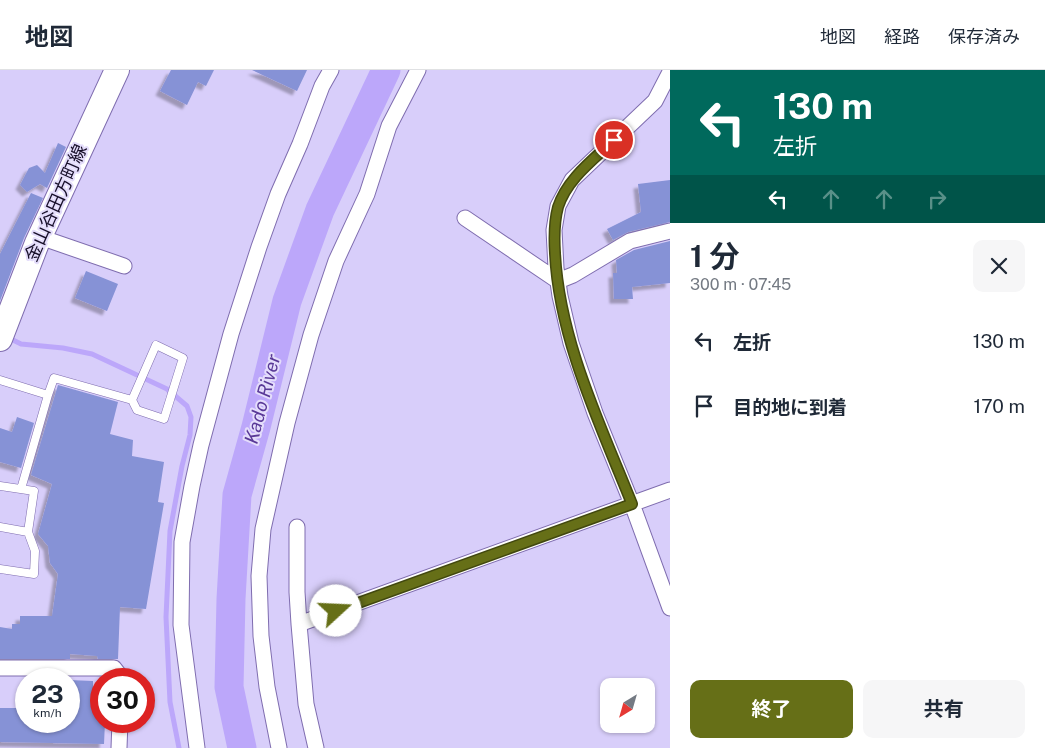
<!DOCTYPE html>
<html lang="ja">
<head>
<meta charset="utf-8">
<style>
  :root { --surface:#fff; --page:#f6f6f7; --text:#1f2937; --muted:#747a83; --line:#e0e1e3; --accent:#666f17 }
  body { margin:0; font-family:"Public Sans","Noto Sans JP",sans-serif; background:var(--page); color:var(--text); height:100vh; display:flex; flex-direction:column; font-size:19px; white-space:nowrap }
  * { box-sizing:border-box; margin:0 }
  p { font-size:16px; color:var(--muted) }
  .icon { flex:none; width:28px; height:28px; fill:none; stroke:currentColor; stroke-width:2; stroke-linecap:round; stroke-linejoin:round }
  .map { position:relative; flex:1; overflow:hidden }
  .drawer { display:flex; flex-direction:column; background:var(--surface); width:375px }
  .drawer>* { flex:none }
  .hud { background:#00695c; color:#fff; overflow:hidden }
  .needle { width:32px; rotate:217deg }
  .buttons { position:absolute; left:600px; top:608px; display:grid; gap:10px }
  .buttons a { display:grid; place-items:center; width:55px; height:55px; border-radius:10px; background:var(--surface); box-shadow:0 1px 4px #0004; font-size:25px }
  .speed { position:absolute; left:15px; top:598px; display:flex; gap:10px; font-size:25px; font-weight:700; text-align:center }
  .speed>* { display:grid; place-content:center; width:65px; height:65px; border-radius:50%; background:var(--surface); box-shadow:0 1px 4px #0004; line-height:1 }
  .speed small { font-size:12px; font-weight:400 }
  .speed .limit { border:8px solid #d22; background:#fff; color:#111 }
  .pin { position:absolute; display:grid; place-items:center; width:42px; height:42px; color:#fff; margin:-21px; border:2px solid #fff; border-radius:50%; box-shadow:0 1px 5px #0007 }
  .me { position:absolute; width:55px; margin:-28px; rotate:70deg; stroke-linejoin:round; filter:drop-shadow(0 0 4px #0008) }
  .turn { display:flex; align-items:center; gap:18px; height:105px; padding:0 20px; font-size:22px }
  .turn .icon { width:65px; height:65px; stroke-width:2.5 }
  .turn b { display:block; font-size:35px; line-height:42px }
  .lanes { display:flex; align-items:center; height:48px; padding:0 20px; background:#0003; justify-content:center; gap:25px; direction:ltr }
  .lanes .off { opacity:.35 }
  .round { display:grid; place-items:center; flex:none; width:52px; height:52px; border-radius:10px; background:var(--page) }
  .head { display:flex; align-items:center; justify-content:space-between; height:85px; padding:0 20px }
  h1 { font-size:30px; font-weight:700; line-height:38px }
  .button { display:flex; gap:10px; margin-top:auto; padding:10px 20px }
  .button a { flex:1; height:58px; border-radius:10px; background:var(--accent); color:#fff; font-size:20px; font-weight:700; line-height:58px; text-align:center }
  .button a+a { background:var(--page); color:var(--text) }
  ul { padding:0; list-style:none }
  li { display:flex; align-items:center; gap:15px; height:65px; padding:0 20px }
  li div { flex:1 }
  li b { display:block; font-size:19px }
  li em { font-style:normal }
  header { display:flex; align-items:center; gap:30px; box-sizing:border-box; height:70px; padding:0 25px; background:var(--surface); border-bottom:1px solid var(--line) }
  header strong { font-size:24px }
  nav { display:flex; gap:28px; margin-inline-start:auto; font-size:18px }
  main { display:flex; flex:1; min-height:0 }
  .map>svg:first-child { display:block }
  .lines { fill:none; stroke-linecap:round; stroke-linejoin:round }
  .stream { stroke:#bca7fa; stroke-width:5 }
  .river { stroke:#bca7fa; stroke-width:29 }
  .building { fill:#8692d6; filter:url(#shadow) }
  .lane-casing { stroke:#7f6daf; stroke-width:9 }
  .street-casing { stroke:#7f6daf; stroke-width:17 }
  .primary-casing { stroke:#7f6daf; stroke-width:26 }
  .lane { stroke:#fff; stroke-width:8 }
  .street { stroke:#fff; stroke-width:15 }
  .primary { stroke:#fff; stroke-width:24 }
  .route-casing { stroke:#42480f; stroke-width:12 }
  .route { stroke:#666f17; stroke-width:9 }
  .labels { text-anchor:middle; stroke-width:4; stroke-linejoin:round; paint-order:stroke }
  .street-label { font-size:18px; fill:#170f29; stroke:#e4ddfb }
  .water-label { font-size:19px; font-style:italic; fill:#593997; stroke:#e4ddfb }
</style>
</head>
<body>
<header>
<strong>地図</strong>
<nav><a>地図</a><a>経路</a><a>保存済み</a></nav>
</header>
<main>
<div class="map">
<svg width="670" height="678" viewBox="0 0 670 678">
  <defs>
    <filter id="shadow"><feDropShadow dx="-4.5" dy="4.5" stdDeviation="1" flood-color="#0004"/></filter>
  </defs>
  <rect width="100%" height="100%" fill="#d8cefa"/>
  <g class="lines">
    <path class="stream" d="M7,267L21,274L63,278L92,284L167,319L187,336L191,347L190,365L182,396L170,461L166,547L170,632L179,678"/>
    <path class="river" d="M242,678L229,617L231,529L237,425L256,357L287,231L320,140L386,0"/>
  </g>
  <path class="building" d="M171,0H214L206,16L198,12L187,35L160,21Z
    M252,0H307L297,21Z
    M58,73L66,77L47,118L40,114L27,122L20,115L29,98L37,95L45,103Z
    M670,110V152L628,162L613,170L607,159L641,142L638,114Z
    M31,123L43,128L24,168L0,231V184Z
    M670,171V213L632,217L633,229H614L613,203H617L616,190L634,180Z
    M86,201L118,214L107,241L75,228Z
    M58,315L118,332L110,364L133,370L132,386L164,392L158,432L164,433L146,539L120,537L118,589H98L97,586L70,584V589H0V557L12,559V554H20V546H52L58,504L50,493L48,476L38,464L52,414L31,405Z
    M17,347L34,353L21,398L0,392V358L12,362Z
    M69,610L93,611V624H101V652H105L104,674L0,672V638H26V651H69Z"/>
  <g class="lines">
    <defs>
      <path id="lane" d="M0,310L48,325L21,419
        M48,325L54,308L132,330L137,340L164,349L183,288L156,275L132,330
        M0,416L34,421L28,462
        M0,457L28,462L35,481L34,504L0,499"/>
      <path id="street" d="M670,2L655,31L572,110L558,136L554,160L556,198L560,226L571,273L595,343L632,434L670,538
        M465,148L558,211L573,205L630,171L670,161
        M40,167L124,196
        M297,457V522L299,554
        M0,598H114L121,607V609
        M119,678L120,651
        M197,678L181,555L182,472L192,416L201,375L231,264L259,177L278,124L300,74L322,16L331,0
        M279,678L267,617L261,566L259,506L263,459L287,353L311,265L336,191L367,124L389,56L418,0
        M316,678L306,634L299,554L670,420"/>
      <path id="primary" d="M0,269L37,173L117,0"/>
    </defs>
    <use href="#lane" class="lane-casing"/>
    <use href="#street" class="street-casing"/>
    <use href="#primary" class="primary-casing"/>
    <use href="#lane" class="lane"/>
    <use href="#street" class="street"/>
    <use href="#primary" class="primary"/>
  </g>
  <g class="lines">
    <defs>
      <path id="route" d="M336,541L632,434C600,354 559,269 555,183C554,167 554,152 558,137C567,109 593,90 614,70"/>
    </defs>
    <use href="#route" class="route-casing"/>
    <use href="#route" class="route"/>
  </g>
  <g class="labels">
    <g class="street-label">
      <text transform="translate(56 133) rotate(-66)" y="6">金山谷田方町線</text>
    </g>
    <g class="water-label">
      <text transform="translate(262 329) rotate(-75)" y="7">Kado River</text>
    </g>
  </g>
</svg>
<div class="buttons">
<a><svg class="needle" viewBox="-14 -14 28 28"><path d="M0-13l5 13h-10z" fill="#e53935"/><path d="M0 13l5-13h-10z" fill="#747a83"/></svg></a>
</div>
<div class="speed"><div>23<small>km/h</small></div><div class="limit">30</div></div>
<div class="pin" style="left:614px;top:70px;background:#d93025"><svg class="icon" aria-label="arrive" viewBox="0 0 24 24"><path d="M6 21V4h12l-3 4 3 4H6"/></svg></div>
<svg class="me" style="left:336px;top:541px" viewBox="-20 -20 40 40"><circle r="19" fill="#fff"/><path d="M0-13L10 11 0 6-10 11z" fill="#666f17"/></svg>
</div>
<section class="drawer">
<div class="hud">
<div class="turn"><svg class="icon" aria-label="left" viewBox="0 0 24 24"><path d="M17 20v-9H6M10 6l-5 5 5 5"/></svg><div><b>130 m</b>左折</div></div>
<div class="lanes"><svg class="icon" aria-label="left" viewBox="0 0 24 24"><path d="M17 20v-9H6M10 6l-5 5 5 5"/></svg><svg class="icon off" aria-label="ahead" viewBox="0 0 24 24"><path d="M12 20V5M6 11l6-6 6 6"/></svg><svg class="icon off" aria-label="ahead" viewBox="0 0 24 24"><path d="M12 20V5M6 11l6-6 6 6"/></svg><svg class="icon off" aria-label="right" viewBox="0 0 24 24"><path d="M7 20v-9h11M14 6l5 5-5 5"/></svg></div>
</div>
<div class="head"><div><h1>1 分</h1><p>300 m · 07:45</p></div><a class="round"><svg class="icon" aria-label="close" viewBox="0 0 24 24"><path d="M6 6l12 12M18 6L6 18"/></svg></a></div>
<ul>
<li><svg class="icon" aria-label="left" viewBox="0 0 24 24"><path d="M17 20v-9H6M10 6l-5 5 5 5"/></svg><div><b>左折</b></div><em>130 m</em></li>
<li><svg class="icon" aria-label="arrive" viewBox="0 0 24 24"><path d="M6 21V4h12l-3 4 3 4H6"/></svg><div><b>目的地に到着</b></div><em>170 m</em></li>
</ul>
<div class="button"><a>終了</a><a>共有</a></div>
</section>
</main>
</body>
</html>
